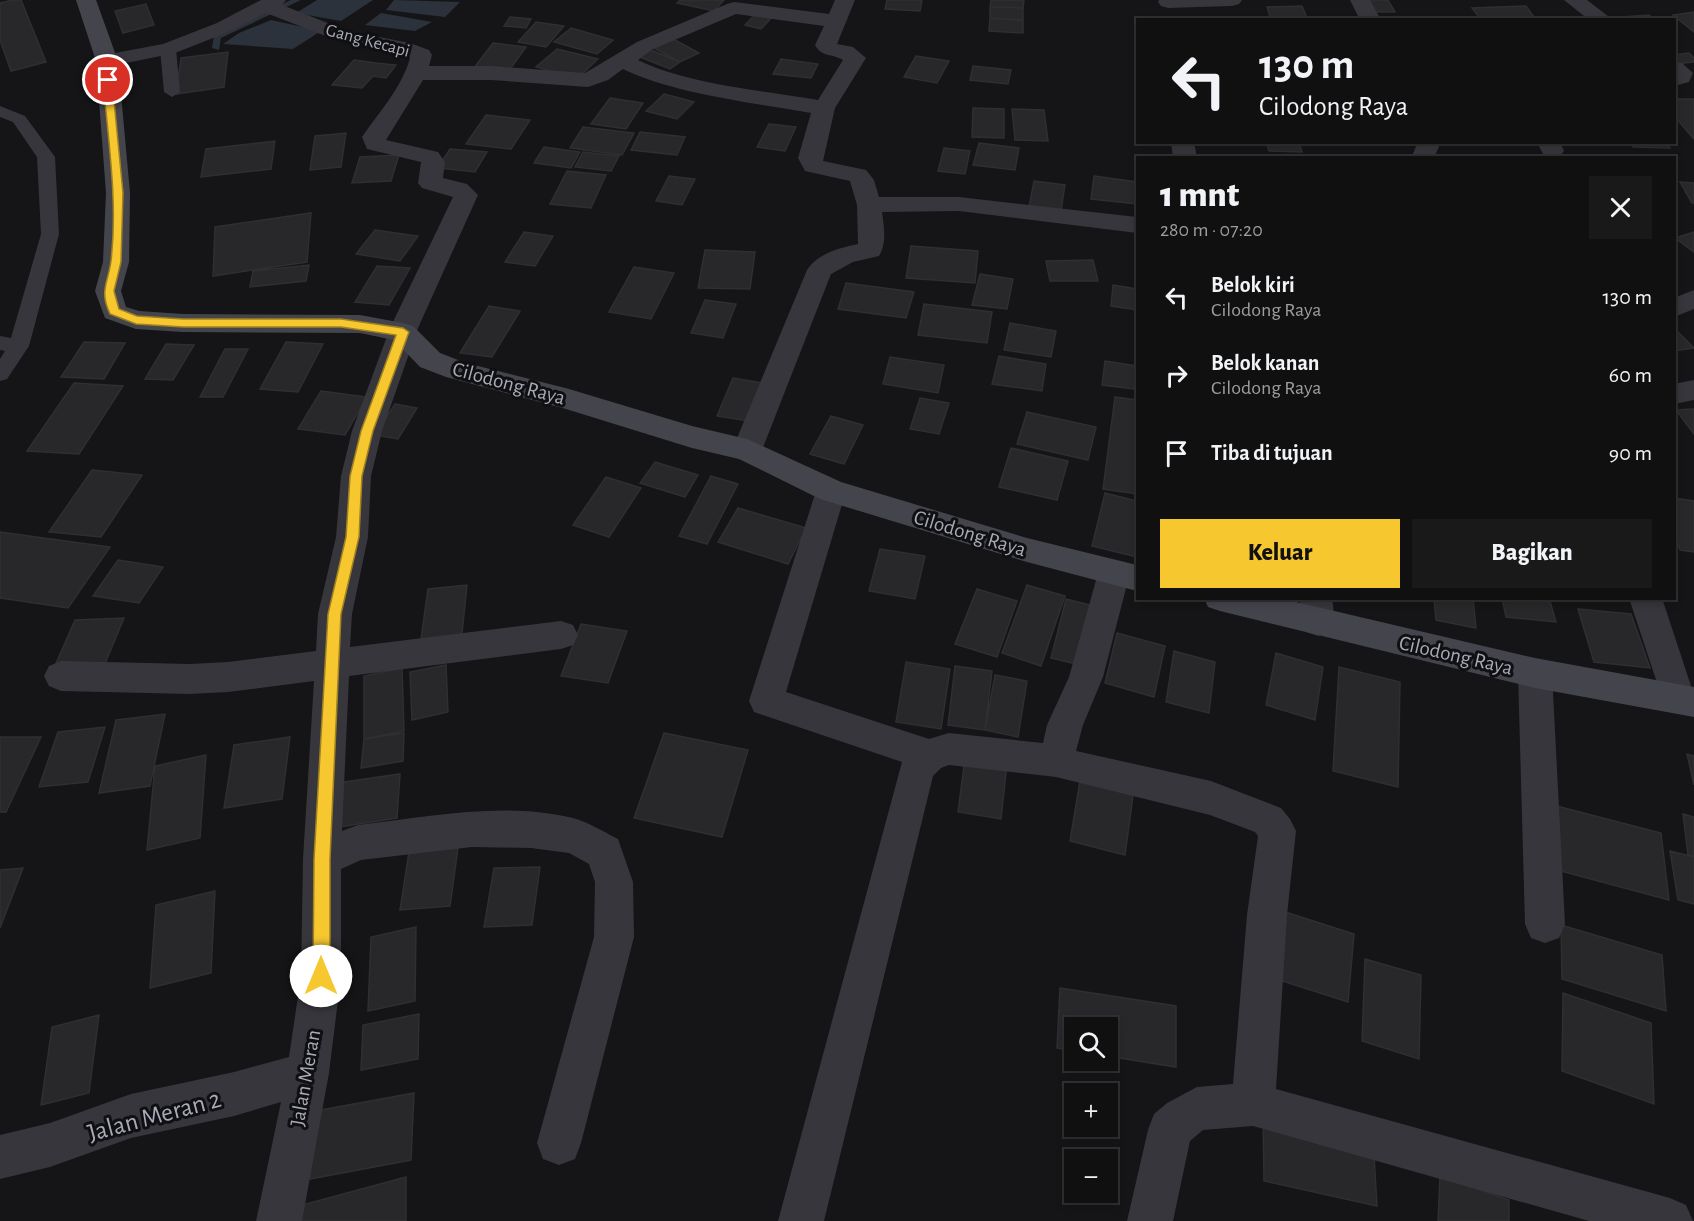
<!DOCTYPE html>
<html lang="id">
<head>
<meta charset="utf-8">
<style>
  :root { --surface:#101011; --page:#19191a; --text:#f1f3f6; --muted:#9c9d9f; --line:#303031; --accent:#f6c72f }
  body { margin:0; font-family:"Alegreya Sans",sans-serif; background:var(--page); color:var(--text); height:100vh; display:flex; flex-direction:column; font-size:22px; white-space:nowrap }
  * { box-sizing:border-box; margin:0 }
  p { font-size:20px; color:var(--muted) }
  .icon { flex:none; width:33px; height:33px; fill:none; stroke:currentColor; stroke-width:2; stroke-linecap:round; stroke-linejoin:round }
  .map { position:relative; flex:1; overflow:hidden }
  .drawer { position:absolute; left:1136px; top:156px; width:540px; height:444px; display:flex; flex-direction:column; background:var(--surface); border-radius:0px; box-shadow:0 3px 9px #0003,0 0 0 2px var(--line) }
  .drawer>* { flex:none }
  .banner { position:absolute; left:1136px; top:18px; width:540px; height:126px; border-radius:0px; box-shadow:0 3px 9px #0003,0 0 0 2px var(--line); background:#101011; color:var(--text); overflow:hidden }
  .controls { position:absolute; left:1064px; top:1017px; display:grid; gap:12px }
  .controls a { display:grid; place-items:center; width:54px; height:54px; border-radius:0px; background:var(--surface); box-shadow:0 3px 9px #0003,0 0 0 2px var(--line); font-size:30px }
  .pin { position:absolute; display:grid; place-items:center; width:51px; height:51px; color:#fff; margin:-26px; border:3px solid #fff; border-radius:50%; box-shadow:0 2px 6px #0007 }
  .me { position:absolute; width:66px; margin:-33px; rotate:0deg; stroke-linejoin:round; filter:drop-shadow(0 0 4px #0008) }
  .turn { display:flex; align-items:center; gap:21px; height:126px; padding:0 24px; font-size:27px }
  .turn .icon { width:78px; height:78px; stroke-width:2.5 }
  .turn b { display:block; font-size:42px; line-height:51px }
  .round { display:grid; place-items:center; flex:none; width:63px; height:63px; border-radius:0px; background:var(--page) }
  .overview { display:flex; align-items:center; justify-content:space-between; height:102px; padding:0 24px }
  h1 { font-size:36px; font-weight:800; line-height:45px }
  .action { display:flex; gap:12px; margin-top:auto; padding:12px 24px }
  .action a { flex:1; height:69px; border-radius:0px; background:var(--accent); color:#111; font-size:24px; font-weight:800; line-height:69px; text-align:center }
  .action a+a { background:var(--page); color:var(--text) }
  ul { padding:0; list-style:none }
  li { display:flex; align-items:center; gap:18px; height:78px; padding:0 24px }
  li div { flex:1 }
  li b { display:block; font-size:22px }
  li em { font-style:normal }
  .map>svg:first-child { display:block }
  .water { fill:#2b323b }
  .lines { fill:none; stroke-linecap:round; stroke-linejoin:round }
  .stream { fill:#2b323b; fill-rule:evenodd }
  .building { fill:#28282b; stroke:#2f2f33; stroke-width:1.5 }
  .lane { fill:#36363c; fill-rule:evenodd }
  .street { fill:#36363c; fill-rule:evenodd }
  .secondary { fill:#44454c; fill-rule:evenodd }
  .route { fill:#f6c72f; stroke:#a0811f; stroke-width:1.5 }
  .labels { text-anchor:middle; stroke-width:6; stroke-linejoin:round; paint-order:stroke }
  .far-street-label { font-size:18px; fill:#a7aab7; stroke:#101012 }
  .street-label { font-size:21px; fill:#a7aab7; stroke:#101012 }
  .near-street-label { font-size:26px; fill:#a7aab7; stroke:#101012 }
</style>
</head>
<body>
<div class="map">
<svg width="1694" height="1221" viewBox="0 0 1694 1221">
  <rect width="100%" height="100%" fill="#151517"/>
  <path class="water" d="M317,0H373L341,21L296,13Z
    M394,0L460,2L445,17L386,10Z
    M381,13L432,22L415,31L365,25Z
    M271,20L321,31L293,49L223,44L239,33Z"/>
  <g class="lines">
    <path class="stream" d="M291,0H301L221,38L219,50L212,48L214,35Z"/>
  </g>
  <path class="building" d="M13,0H21L46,62L11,71L0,40V3Z
    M680,0H724L714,11L677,3Z
    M887,0H922L920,11L885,9Z
    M991,0H1024L1023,8L990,7Z
    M1368,0H1388L1395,12H1374Z
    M146,4L154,25L123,33L115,11Z
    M1302,6L1308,20H1271L1267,7Z
    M1526,6L1536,20H1481L1472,8Z
    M990,7L1023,8V20L990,18Z
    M758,11L774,15L761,29L745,25Z
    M1694,12V32L1673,15Z
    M1649,15L1655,20H1624L1622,17Z
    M510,17L531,19L526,28L504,26Z
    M990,18L1023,20V33L989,31Z
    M536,22L564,26L546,47L518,42Z
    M571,28L613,40L597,54L554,42Z
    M673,39L699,53L680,62L654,48Z
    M493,43L526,47L508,72L474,68Z
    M557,49L598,59L578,78L536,67Z
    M651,50L680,62L670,69L640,57Z
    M228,52L224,87L176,94L181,58Z
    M1689,53L1694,58V62L1674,64V55Z
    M916,56L949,61L937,83L904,77Z
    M781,59L818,64L811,78L773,74Z
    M354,60L376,63L396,65L386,78L373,76L362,88L332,85Z
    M973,66L1011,70L1008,84L970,80Z
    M664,94L694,102L677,119L646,111Z
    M610,98L643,103L626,129L591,124Z
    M1674,99H1694V139L1674,116Z
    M973,108L1004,109V138L972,137Z
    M1012,109L1044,110L1048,141L1015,140Z
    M486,115L530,120L511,149L466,144Z
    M769,124L796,127L785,151L757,147Z
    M583,127L634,133L622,155L570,148Z
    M640,132L685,137L677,155L631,150Z
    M346,133L341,167L310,170L315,136Z
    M275,141L271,169L201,177L206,149Z
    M1266,142H1299L1302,152L1269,151Z
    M1630,142H1666L1670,148L1633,147Z
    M979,143L1019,148L1015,170L973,165Z
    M544,147L580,152L571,168L534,163Z
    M944,148L970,151L965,174L938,171Z
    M450,149L487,152L475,172L438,168Z
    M583,152L619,156L611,171L575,167Z
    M399,155L391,181L352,183L360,157Z
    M567,171L606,175L591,208L550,204Z
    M669,176L695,179L682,205L656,201Z
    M1094,176L1137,182V204L1091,199Z
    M1034,181L1065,185L1061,211L1029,207Z
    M1680,182L1694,183V203H1692Z
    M311,213L307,262L213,276L215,227Z
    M375,230L418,236L400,261L356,254Z
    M524,232L553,236L535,266L505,262Z
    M1694,232V252L1675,238Z
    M911,246L978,251L975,283L906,278Z
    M705,250L755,252L750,289L698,288Z
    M1093,260L1098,281H1050L1046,261Z
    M309,265L306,281L250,287L253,271Z
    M377,266L410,268L389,305L355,302Z
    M634,267L674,273L651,319L609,312Z
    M980,274L1013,279L1007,309L972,305Z
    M846,283L914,292L906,318L838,309Z
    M1113,285L1137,289V310L1111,306Z
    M705,300L736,304L723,338L691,333Z
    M924,304L992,312L987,343L918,335Z
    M489,306L520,311L492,357L460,353Z
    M1010,323L1056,331L1051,357L1004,350Z
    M1674,328L1694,348L1674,351Z
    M84,342L125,343L104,379L61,377Z
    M286,342L323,344L298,392L260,389Z
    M166,344L194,345L173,380L145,379Z
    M225,349H248L223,397H200Z
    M999,356L1046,364L1042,391L992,384Z
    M890,357L944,365L938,393L883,384Z
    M1105,361L1137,366L1134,389L1102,385Z
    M733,378L763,383L748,421L717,416Z
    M74,383L123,386L79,454L27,451Z
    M321,391L367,397L345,435L298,429Z
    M1115,397L1137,400V494L1103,489Z
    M920,398L949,403L939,434L910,429Z
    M395,404L417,408L398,439L375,435Z
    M1694,409V434L1676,410Z
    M1027,412L1096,427L1088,460L1017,444Z
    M831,416L863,425L844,464L810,454Z
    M1011,448L1068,461L1057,500L999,487Z
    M655,462L698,475L685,497L640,483Z
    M92,470L142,475L101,537L49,532Z
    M711,476L738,484L707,544L679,536Z
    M606,477L641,488L609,537L573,525Z
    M1105,493L1137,501V557L1092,546Z
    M1674,498L1694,501V552L1680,550L1674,532Z
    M738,508L806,528L788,564L718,542Z
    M0,532L110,547L68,608L0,598Z
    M880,549L925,556L915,599L869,591Z
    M118,560L163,567L139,603L93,596Z
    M467,585L461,643L420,646L428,589Z
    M1027,585L1065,596L1041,666L1002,653Z
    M977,589L1017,601L997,657L955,644Z
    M1434,598H1473L1476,628L1436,620Z
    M1502,598H1549L1556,622L1506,617Z
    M1066,599L1098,607L1084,666L1051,658Z
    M1578,609L1631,614L1650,668L1594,662Z
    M124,618L104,666L54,668L75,620Z
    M581,624L627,631L608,683L561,676Z
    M1117,633L1165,646L1154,697L1105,683Z
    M1174,651L1215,662L1209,713L1166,702Z
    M1276,653L1323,667L1315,720L1266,705Z
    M906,662L950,669L941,729L896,722Z
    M446,665L448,712L412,720L410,672Z
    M955,666L992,671L985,730L948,725Z
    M1339,667L1400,682L1398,787L1333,771Z
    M402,668L404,731L364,739V676Z
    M995,675L1027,681L1018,737L985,730Z
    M165,714L150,786L99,793L116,720Z
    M105,727L88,782L39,787L58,732Z
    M404,733L403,761L361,768L364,739Z
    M664,733L748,750L722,837L634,818Z
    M0,737H41L6,812H0Z
    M290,737L282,799L224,808L234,745Z
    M1687,754L1694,756V785Z
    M206,755L200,838L147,850L155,766Z
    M965,758L1007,764L1001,819L958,812Z
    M400,774L397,818L326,829L331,784Z
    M1081,775L1134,788L1125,855L1070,841Z
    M1549,804L1661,833L1669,900L1553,869Z
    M1683,814L1694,817V856L1688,855Z
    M458,848L450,906L400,910L409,852Z
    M1670,851L1694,857V904L1678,900Z
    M540,867L532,925L484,927L494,868Z
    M23,868L0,928V870Z
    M215,891L211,973L150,988L156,905Z
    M1276,909L1354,934L1348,1002L1267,976Z
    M1561,925L1662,955L1666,1011L1562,979Z
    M416,927L415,1001L368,1011L371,937Z
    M1365,959L1421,975L1419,1059L1362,1041Z
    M1060,988L1176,1006V1067L1107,1056V1028H1074V1051L1057,1048Z
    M1563,993L1651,1023L1654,1104L1562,1071Z
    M419,1014L418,1059L361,1070L363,1025Z
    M99,1015L89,1093L41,1105L52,1027Z
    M414,1093L411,1160L310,1179L316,1111Z
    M1263,1114L1373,1138L1377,1206L1264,1181Z
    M1440,1176L1509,1200V1221H1438Z
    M406,1177V1221H290L291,1208Z"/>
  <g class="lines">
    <path class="lane" d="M168,44L176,49L180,92L172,97L164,92L160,49Z
      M0,106L25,116L55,157L59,234L29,346L7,379L0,381V359L5,351L0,350V336L11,338L41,234L37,157L13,122L0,117Z"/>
    <path class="street" d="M261,0H286L282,5L348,31L410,43L429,50L432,55L429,66H491L585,73L637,42L727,4L734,2L829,14L835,0H855L837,44L853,47L866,58L835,108L823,161L866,170L874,180L879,197H959L1137,217V233L959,211L882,212C884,227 887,243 879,256L853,262L831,274L762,450L757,458L747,461L737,458L732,450L807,270C818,253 840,248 858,244L857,205L850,181L805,171L798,158L811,113C755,103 674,94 623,69L608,80L588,87L491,80H423L386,140L438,152L445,162L443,178L467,184L478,195L418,328L382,431L371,476L368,537L352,614L350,647L561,621L573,625L578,635L573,645L561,649L349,676L342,831L358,825C428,817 503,801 573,818C588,822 604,832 618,839L633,882L634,937L581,1143L575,1159L559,1165L543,1159L537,1143L594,937L595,882L589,864L569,853L531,848L472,847L361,860L341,869V976L329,1073L302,1221H256L281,1102L234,1116L131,1138L50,1167L0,1179V1135L50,1123L131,1094L234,1072L289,1057L301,976L303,859L314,681L228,692L190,694L61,691L49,686L44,676L49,666L61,661L190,664L228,662L316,651L318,614L336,537L341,476L352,431L390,328L453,197L422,188L418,183L421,162L367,149L362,137C380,111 402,87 410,58L397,52L336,40L266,13L231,31L175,53L107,67L99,66L96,61L99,56L163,44L217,23ZM736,14L824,26L815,45C822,58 832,53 843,60L818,100C761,90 690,85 638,60L651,50Z
      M1159,0H1242L1239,4L1232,6L1168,8L1161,6L1158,2Z
      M1350,0H1370L1381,20H1360Z
      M1564,0H1587L1613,20H1589Z
      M1674,62L1682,63L1693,73L1689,82L1674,86Z
      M1171,142H1194L1197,158H1173Z
      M1418,142H1441L1434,158H1411Z
      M1537,142H1560L1564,151L1560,156H1544Z
      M1694,290V309L1674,317V298Z
      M1694,380V400L1674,404V384Z
      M831,479L842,483L846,491L786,692L929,739L949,733L1043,743L1047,725L1069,677L1098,573L1103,564L1114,560L1125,564L1130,573L1103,677L1083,725L1076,751L1211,781L1281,808L1290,819L1296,831L1287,915L1276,1089L1670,1198L1686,1205L1693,1221H1589L1253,1126L1203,1130L1190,1141L1173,1221H1127L1148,1130L1154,1114L1167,1103L1197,1087L1233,1084L1247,915L1258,836L1255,832L1210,815L1056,777L949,765L941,768L933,776L824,1221H778L902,762L754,712L749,701L816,491L820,483Z
      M1300,598H1332L1335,622L1330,632L1318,636L1306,632L1301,622Z
      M1629,598H1662L1694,695L1690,710L1678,714L1666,710Z
      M1535,658L1547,663L1552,673L1565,924L1559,938L1545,943L1531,938L1525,924L1518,673L1523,663Z"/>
    <path class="secondary" d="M76,0H96L118,61L130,193L129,262L121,291L126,307L139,311L183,314L360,315L403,323L413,326L440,353L466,363L569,389L692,426L747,439L841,482L1027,538L1137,565V591L1027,562L820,499L739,459L692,448L566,409L446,377L420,367L394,340L360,333L183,332L136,329L105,318L95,291L103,262L106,193L96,61Z
      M1204,598H1279L1535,658L1694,687V717L1535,688L1220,611L1208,607Z"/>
  </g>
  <path class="route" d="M108,77L112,80L123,193L121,262L114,291L119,309L137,316L183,319H341L403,328L409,332L373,431L362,476L359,537L341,614L330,859V976L327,982L321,985L315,982L313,976L314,859L328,614L346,537L350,476L361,431L396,335L341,327H183L136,324L110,314C99,291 108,283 111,261C118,201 108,140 103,80Z"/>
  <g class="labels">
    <g class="far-street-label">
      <text transform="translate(368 40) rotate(15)" y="6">Gang Kecapi</text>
    </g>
    <g class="street-label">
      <text transform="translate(509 383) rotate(15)" y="7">Cilodong Raya</text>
      <text transform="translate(970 533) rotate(17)" y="7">Cilodong Raya</text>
      <text transform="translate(1456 655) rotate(13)" y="7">Cilodong Raya</text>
      <text transform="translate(305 1078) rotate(-80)" y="7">Jalan Meran</text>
    </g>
    <g class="near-street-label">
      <text transform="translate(154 1115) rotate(-15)" y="9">Jalan Meran 2</text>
    </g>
  </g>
</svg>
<div class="controls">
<a><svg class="icon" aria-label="search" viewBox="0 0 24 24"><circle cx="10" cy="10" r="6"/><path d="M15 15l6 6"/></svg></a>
<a>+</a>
<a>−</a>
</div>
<div class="pin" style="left:108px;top:80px;background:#d93025"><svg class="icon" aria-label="arrive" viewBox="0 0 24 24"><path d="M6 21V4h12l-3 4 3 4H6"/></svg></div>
<svg class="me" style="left:321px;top:976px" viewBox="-20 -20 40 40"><circle r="19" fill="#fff"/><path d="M0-13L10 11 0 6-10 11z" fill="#f6c72f"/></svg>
<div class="banner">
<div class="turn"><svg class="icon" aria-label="left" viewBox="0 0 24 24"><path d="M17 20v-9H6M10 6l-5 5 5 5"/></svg><div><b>130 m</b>Cilodong Raya</div></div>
</div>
<section class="drawer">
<div class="overview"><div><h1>1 mnt</h1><p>280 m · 07:20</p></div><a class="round"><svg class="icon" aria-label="close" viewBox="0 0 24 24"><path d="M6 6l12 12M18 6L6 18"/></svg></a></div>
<ul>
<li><svg class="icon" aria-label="left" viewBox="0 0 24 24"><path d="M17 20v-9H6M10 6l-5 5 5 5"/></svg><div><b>Belok kiri</b><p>Cilodong Raya</p></div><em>130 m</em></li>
<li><svg class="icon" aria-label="right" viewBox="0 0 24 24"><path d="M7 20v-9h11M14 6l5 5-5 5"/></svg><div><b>Belok kanan</b><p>Cilodong Raya</p></div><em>60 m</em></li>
<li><svg class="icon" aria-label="arrive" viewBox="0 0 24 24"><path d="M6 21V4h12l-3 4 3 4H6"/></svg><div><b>Tiba di tujuan</b></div><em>90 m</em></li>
</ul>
<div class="action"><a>Keluar</a><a>Bagikan</a></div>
</section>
</div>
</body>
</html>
